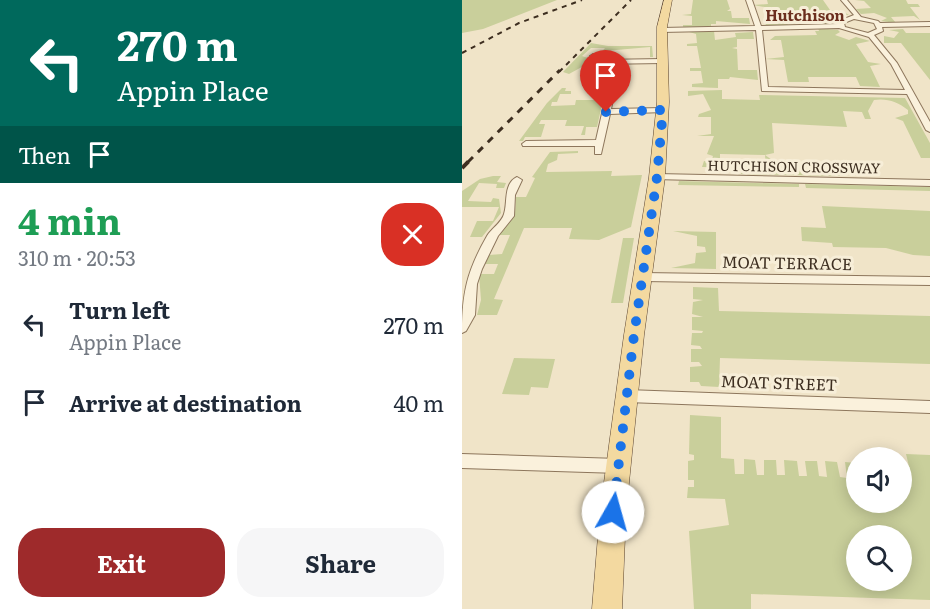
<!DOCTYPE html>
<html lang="en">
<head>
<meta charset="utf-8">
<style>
  :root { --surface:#fff; --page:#f6f6f7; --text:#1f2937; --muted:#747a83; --accent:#9e2a2b }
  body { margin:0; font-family:Literata,serif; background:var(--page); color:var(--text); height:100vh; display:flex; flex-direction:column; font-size:22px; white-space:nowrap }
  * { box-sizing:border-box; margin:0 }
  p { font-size:20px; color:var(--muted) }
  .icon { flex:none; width:33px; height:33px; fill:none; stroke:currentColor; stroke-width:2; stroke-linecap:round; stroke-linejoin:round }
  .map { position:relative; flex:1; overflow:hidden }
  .details { display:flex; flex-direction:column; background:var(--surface); width:462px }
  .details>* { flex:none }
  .hud { background:#00695c; color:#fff; overflow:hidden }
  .buttons { position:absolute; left:384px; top:447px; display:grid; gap:12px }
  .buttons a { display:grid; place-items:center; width:66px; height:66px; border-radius:50%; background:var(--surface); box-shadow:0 3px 15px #0003; font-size:30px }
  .pin { position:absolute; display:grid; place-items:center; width:51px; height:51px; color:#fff; margin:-62px -26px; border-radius:50% 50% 50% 0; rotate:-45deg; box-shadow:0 0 6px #0007 }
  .pin .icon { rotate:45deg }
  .me { position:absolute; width:66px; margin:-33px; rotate:7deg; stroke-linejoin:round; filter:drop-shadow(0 0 4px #0008) }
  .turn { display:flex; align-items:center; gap:21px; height:126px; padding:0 18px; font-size:27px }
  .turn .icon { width:78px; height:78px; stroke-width:2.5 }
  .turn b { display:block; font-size:42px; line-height:51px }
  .then { display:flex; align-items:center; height:57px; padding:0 18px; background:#0003; gap:12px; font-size:22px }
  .round { display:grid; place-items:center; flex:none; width:63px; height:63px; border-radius:24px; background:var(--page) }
  .head { display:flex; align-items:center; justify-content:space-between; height:102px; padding:0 18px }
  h1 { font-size:36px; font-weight:700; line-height:45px; color:#1e9e55 }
  .action { display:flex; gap:12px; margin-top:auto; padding:12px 18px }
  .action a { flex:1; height:69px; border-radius:24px; background:var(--accent); color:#fff; font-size:24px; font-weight:700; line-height:69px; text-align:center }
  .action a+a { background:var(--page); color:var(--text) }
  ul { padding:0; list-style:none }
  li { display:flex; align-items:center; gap:18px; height:78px; padding:0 18px }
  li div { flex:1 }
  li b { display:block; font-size:22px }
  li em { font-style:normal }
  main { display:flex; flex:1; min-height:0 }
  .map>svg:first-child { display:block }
  .green { fill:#c9cf9b; fill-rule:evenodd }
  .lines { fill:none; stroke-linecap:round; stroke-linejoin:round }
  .street-casing { stroke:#8d765c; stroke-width:2 }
  .primary-casing { stroke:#5b4430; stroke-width:1 }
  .street { fill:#faf1dc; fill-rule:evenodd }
  .primary { fill:#f3d9a0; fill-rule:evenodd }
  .rail-far2 { stroke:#3d2e20; stroke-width:2; stroke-dasharray:5 5; stroke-linecap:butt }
  .rail-far1 { stroke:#3d2e20; stroke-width:3; stroke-dasharray:7 7; stroke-linecap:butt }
  .rail { stroke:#3d2e20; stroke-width:4; stroke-dasharray:9 9; stroke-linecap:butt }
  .route { stroke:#1a73e8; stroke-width:10; stroke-dasharray:0 18 }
  .labels { text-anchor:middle; stroke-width:6; stroke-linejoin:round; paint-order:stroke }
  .far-street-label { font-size:14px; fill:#3d2e20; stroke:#f7eed8 }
  .far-neighbourhood-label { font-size:15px; font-weight:bold; fill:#6b2e1e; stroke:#f7eed8 }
  .street-label { font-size:16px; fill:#3d2e20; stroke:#f7eed8 }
</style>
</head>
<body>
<main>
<section class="details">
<div class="hud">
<div class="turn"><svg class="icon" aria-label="left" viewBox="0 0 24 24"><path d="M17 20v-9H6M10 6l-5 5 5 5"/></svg><div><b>270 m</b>Appin Place</div></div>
<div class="then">Then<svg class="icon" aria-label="arrive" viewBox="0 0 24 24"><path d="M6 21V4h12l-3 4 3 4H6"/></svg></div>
</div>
<div class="head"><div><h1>4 min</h1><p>310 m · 20:53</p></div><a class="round" style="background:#d93025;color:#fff"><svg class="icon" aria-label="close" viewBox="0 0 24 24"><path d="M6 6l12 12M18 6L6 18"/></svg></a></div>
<ul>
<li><svg class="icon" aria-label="left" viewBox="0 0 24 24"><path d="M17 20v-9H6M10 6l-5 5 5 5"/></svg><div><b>Turn left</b><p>Appin Place</p></div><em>270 m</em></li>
<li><svg class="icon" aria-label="arrive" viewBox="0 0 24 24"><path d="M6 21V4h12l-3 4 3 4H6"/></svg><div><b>Arrive at destination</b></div><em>40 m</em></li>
</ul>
<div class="action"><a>Exit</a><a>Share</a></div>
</section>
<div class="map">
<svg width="468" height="609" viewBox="0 0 468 609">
  <rect width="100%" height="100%" fill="#f0e4c8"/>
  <path class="green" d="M0,0H95L21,29L0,33Z
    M231,0H265L268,9L265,11H269L270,18H287L288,24L254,21V24H249V27H221V25H230V16L220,15L229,14Z
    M305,0H361L368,10H378L387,15L368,14L362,19L371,21C361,30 348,20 339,19C334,18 328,19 323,19L326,25L304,26L303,21H313L308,8L291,5L306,4Z
    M393,0H444L446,4H456L458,7H448L458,20L452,16L429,17L434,23L419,21L425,18L412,13L399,14L394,9L409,8L402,1Z
    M356,28L376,30L378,32L373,35L387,40L394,37L408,41L394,44L406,62L419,64L408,66L418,87L398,86L394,77H346L347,82H326L322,60L303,59L322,57L319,40H308L313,36L355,35L353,31H357Z
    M441,29L444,33H468V80L439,43H422V36L432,38L437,32L427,30Z
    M224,31H252L253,40L274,37L273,33L291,32L292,39H275V47L270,48L275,49L276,70H295L296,80L268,77L267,79H256V88L230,87V84L241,83L239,71H228V68H239L235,46H225V44L235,43L234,34Z
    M129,43L146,46H190L191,57H188V47L143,51L140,57H135L143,48H129L120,56L129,59L127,63L107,74L101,72Z
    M100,88H104L103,91H109V94H98L95,102H90L89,106L113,105L114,100H141L135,127H124L123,135H119L122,126H103L105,120H79L77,124H83L79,137H63L61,141H57L85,103Z
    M260,90V99L298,100L297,95L443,98L468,143V158H459L441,121L433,118L446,114V110C436,102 425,98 412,100L406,111L409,119H403L400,112L381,111L385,127L310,123L312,153L303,155L313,162L333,169L304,168L303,155L258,154V167H240L242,161L249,162L251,156L245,154L252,136H235L249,134V117H236L237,114L249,110L241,94L226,96V91Z
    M116,151V153L96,154L95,160L86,164L84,172L150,171L149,176L180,175L169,227L137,240L107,239L110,228H62L32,299L41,300L35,315H15L19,300L17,274H32L36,264H22L27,255L40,254L48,235H37L53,214L54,197H64L73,178L70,177L88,152Z
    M279,170L377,172L378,176L279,174Z
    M31,176H39L35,182L44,183L42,188H34L35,184L17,183L6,201L29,202L31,198L37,199L39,213L20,237H8L15,221H31L37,207H0V191L18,179Z
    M217,181L337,184V187L216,185Z
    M343,184L468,187V191L344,188Z
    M360,206L468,211V256L451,255L424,248L371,247L370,243L340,241L339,227L364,228Z
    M211,231L254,232V269L209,268L233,263L234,253L244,252L243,247L235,246V236Z
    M161,238H172L161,303H149Z
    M231,287L256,288L257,311L468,316V364L258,358L257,387L239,386L237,382H228V367L240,366L237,362H229V349H240L238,346L229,345L230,333H240L241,331L230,330V317H241L230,314L231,302L241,300L231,299Z
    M52,358L93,359L86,388L69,387L67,395L40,394Z
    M228,415L259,417V458L272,459L273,474H282V459L293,460L295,475H302V460H314L315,475H323L322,460L335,461L337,476H345L343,461H355L357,476L365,477L363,461L375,462L378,477L385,478L383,462L394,463V502H440V471L442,479H450L444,454L468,455V600L289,594V609H232L227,531L267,525L263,499L225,498L226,487H232V480H226V461L232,460V455L227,454ZM394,536H440V580H394Z"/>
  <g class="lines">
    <defs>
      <path id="street" d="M284,0H290L299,26L376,24L377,21L392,15L379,0H385L399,17L416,21L418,23L468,22V26L420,27L421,31L412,35L435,63L468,122V132L464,130L445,94L300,91L294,30L200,32L197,30L200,28L293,26ZM392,19L412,23L415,29L406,33L383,27L382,23ZM377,28L407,37L429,64L443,90L306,87L300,30Z
        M131,54L139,60L200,59L203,61L200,63L137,64L128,56Z
        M148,78L155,80L149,109L201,108L205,110L201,112L148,114L139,154H133V146H61L60,144L64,141L134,140Z
        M195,174L468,180V186L192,179L190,177Z
        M55,177L60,180L53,195L52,216L36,236L20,269L15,284L13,315L4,331L0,333C0,293 5,271 25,236C29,229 40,222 42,214C46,202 41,184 55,177Z
        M181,273L468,277V285L181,281L175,277Z
        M165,390L468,401V413L165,402L160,400L158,396L160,392Z
        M0,454L157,459L162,461L165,466L162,471L157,473L0,468Z"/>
      <path id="primary" d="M202,0H210L205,27L207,102L203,177L182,335L164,512L160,609H130L138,512L162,335L187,177L195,102V27Z"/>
    </defs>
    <use href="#street" class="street-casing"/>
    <use href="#primary" class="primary-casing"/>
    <use href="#street" class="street"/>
    <use href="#primary" class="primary"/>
    <path class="rail-far2" d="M0,53L57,23L120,0
      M97,72L169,0"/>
    <path class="rail-far1" d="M6,162L98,70"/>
    <path class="rail" d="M0,168L8,160"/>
  </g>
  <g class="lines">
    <path class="route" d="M144,112L201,110L195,177L172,335L151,512"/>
  </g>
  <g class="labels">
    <g class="far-street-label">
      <text transform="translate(332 167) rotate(1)" y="5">HUTCHISON CROSSWAY</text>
    </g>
    <g class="far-neighbourhood-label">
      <text x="343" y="21">Hutchison</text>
    </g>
    <g class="street-label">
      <text transform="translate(325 263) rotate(1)" y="6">MOAT TERRACE</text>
      <text transform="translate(317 383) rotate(2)" y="6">MOAT STREET</text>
    </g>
  </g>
</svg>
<div class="buttons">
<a><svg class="icon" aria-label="sound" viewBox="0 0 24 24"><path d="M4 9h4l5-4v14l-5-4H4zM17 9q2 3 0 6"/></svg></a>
<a><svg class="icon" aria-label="search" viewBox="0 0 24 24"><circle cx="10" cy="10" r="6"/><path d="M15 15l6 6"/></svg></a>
</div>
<div class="pin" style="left:144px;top:112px;background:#d93025"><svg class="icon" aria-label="arrive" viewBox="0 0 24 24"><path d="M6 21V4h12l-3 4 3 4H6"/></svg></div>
<svg class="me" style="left:151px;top:512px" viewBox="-20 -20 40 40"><circle r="19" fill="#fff"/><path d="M0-13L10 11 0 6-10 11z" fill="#1a73e8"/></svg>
</div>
</main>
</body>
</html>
